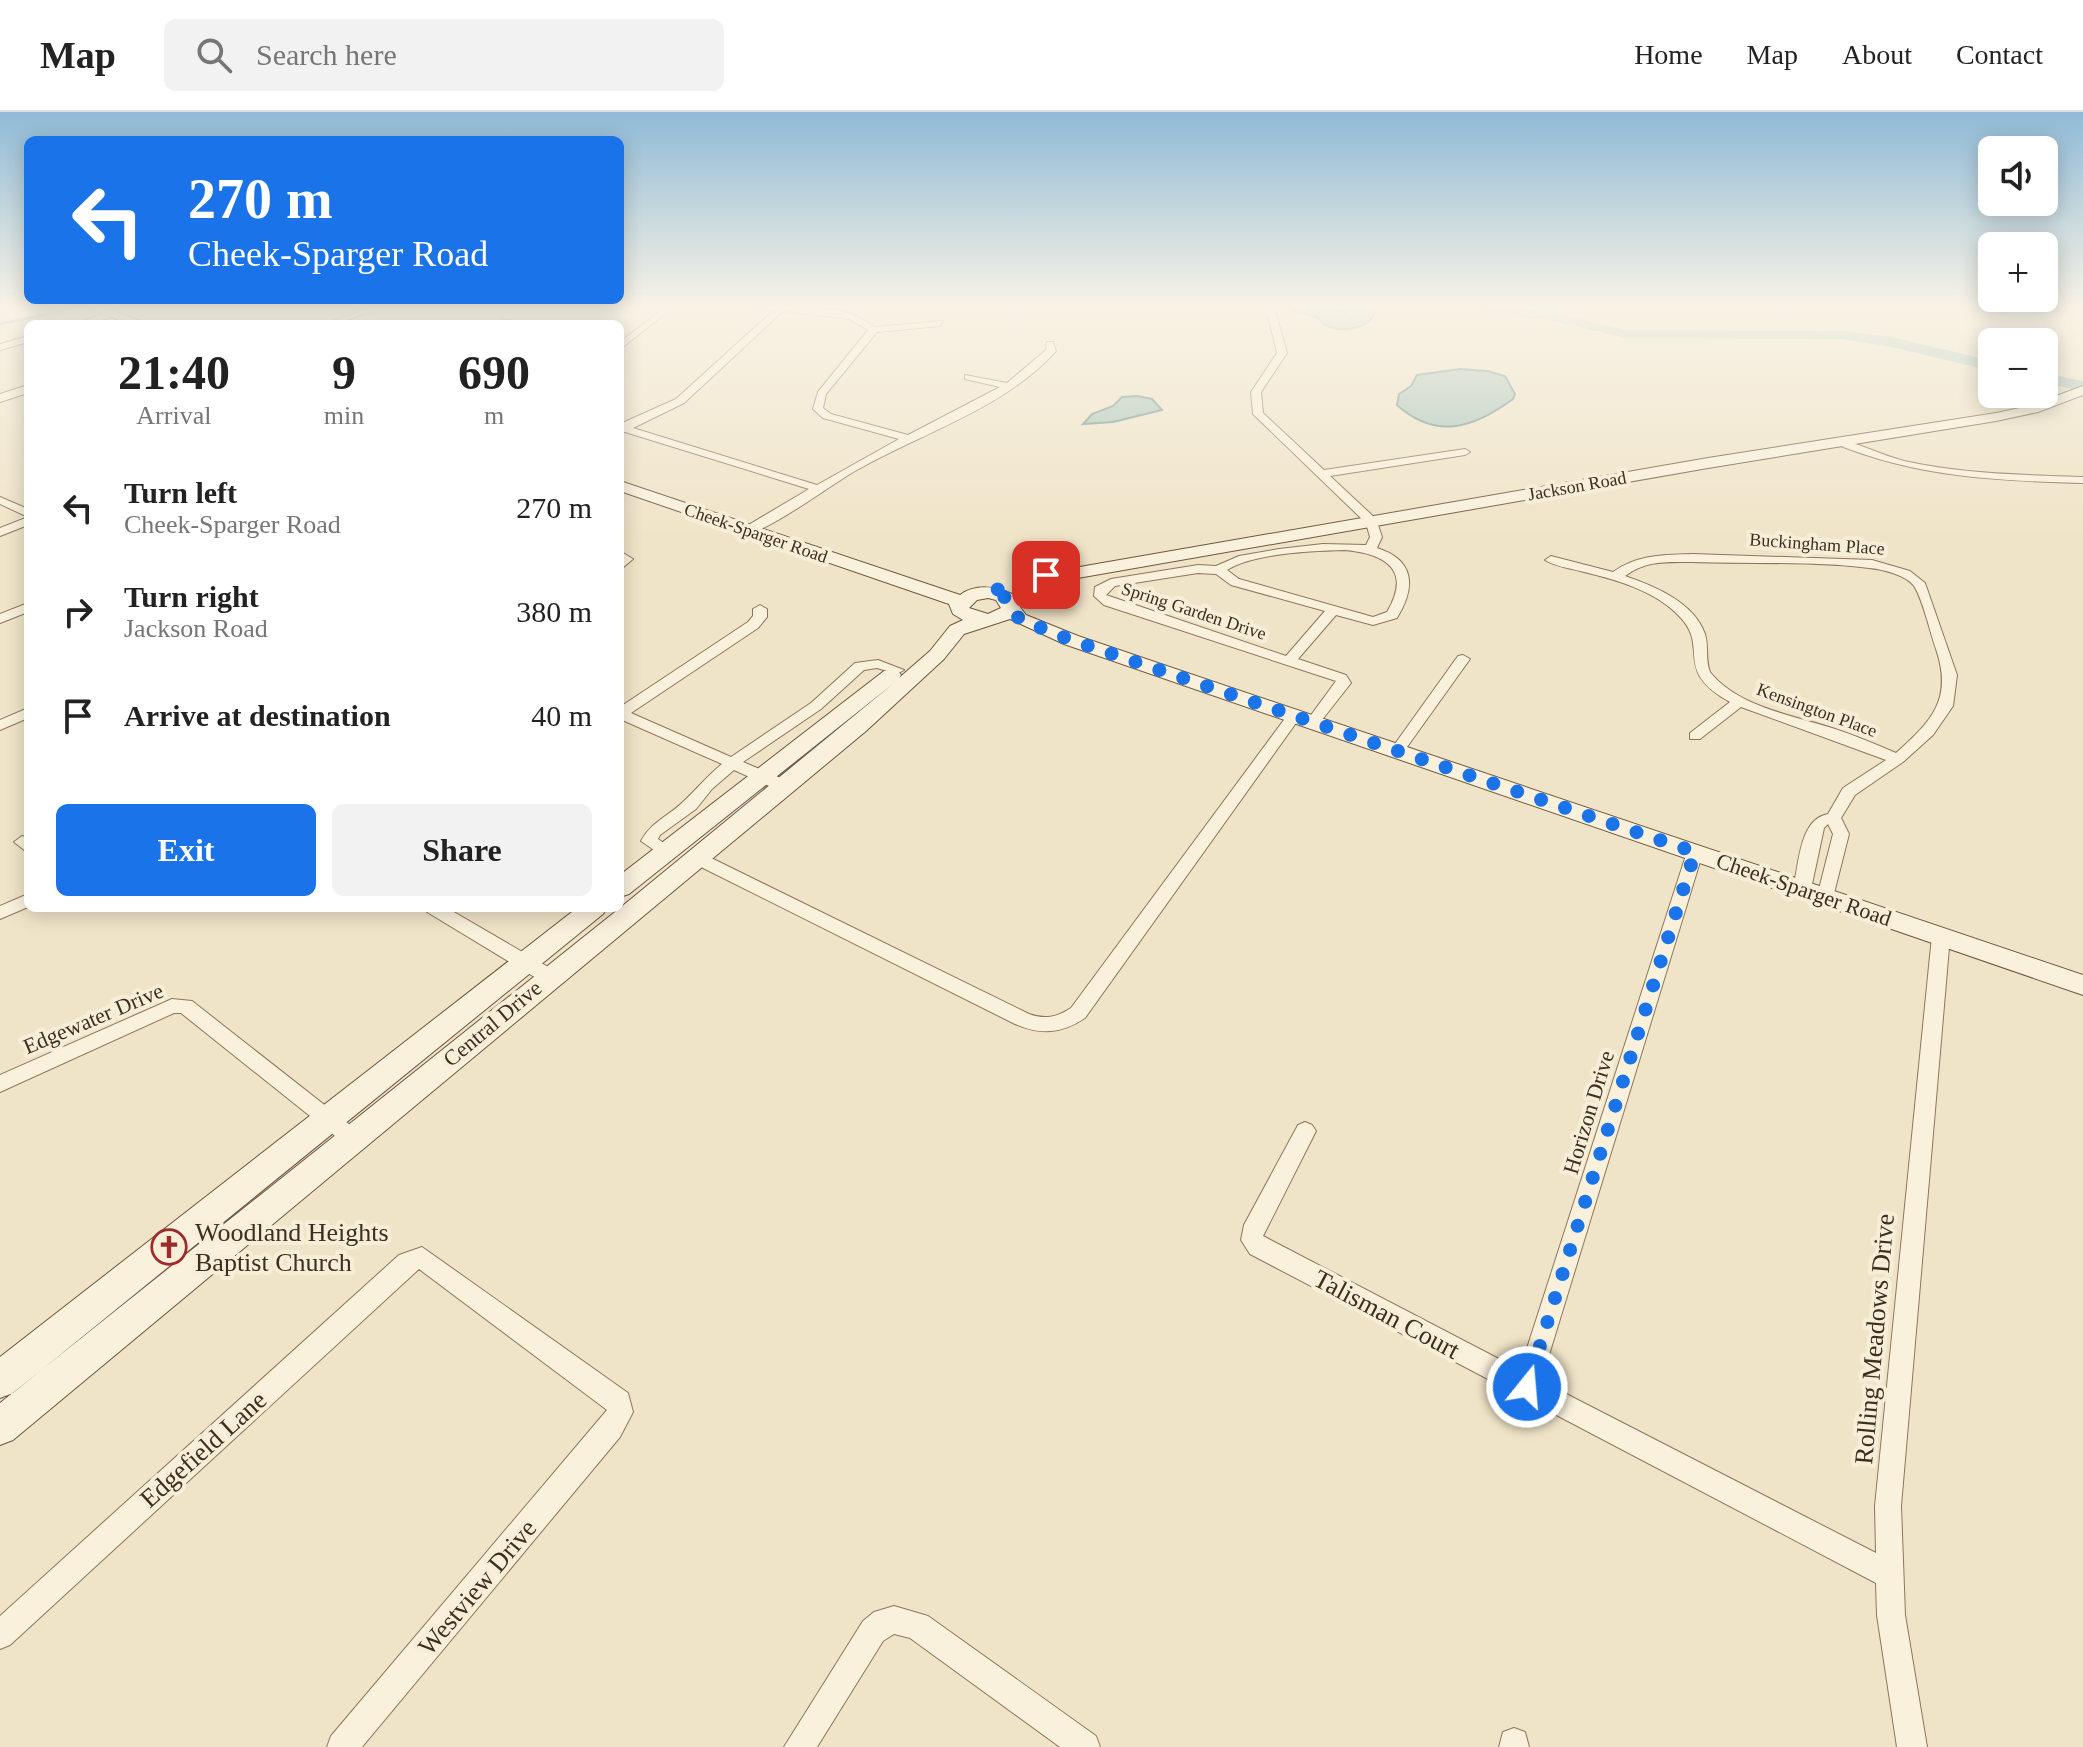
<!DOCTYPE html>
<html lang="en">
<head>
<meta charset="utf-8">
<style>
  :root { --surface:#fff; --page:#f2f2f2; --text:#222; --muted:#767676; --line:#e0e0e0; --accent:#1a73e8 }
  body { margin:0; font-family:"Times New Roman",serif; background:var(--page); color:var(--text); height:100vh; display:flex; flex-direction:column; font-size:30px; white-space:nowrap }
  * { box-sizing:border-box; margin:0 }
  p { font-size:26px; color:var(--muted) }
  .icon { flex:none; width:44px; height:44px; fill:none; stroke:currentColor; stroke-width:2; stroke-linecap:round; stroke-linejoin:round }
  .map { position:relative; flex:1; overflow:hidden }
  .side { position:absolute; left:24px; top:208px; width:600px; height:592px; display:flex; flex-direction:column; background:var(--surface); border-radius:12px; box-shadow:0 4px 20px #0003 }
  .side>* { flex:none }
  .top-card { position:absolute; left:24px; top:24px; width:600px; height:168px; border-radius:12px; box-shadow:0 4px 20px #0003; background:#1a73e8; color:#fff; overflow:hidden }
  .buttons { position:absolute; left:1978px; top:24px; display:grid; gap:16px }
  .buttons a { display:grid; place-items:center; width:80px; height:80px; border-radius:12px; background:var(--surface); box-shadow:0 4px 20px #0003; font-size:40px }
  .pin { position:absolute; display:grid; place-items:center; width:68px; height:68px; color:#fff; margin:-34px; border-radius:16px; box-shadow:0 4px 12px #0006 }
  .me { position:absolute; width:88px; margin:-44px; rotate:17deg; stroke-linejoin:round; filter:drop-shadow(0 0 6px #0008) }
  .turn { display:flex; align-items:center; gap:28px; height:168px; padding:0 32px; font-size:36px }
  .turn .icon { width:104px; height:104px; stroke-width:2.5 }
  .turn b { display:block; font-size:56px; line-height:68px }
  .eta { display:flex; justify-content:space-evenly; align-items:center; height:136px; text-align:center }
  .eta b { font-size:48px; font-weight:700; line-height:56px }
  .action { display:flex; gap:16px; margin-top:auto; padding:16px 32px }
  .action a { flex:1; height:92px; border-radius:12px; background:var(--accent); color:#fff; font-size:32px; font-weight:700; line-height:92px; text-align:center }
  .action a+a { background:var(--page); color:var(--text) }
  ul { padding:0; list-style:none }
  li { display:flex; align-items:center; gap:24px; height:104px; padding:0 32px }
  li div { flex:1 }
  li b { display:block; font-size:30px }
  li em { font-style:normal }
  header { display:flex; align-items:center; gap:48px; box-sizing:border-box; height:112px; padding:0 40px; background:var(--surface); border-bottom:2px solid var(--line) }
  header strong { font-size:38px }
  nav { display:flex; gap:44px; margin-inline-start:auto; font-size:28px }
  .search { width:560px; height:72px; background:var(--page); display:flex; align-items:center; gap:20px; box-sizing:border-box; padding:0 28px; border-radius:12px; color:var(--muted); font-size:30px }
  .map>svg:first-child { display:block }
  .water { fill:#a9c4bc; stroke:#6f938a; stroke-width:2 }
  .lines { fill:none; stroke-linecap:round; stroke-linejoin:round }
  .stream { stroke:#6f938a; stroke-width:3 }
  .river { fill:#a9c4bc; fill-rule:evenodd }
  .minor-casing { stroke:#8d765c; stroke-width:2 }
  .tertiary-casing { stroke:#8d765c; stroke-width:2 }
  .secondary-casing { stroke:#6f573f; stroke-width:2 }
  .minor { fill:#faf1dc; fill-rule:evenodd }
  .tertiary { fill:#faf1dc; fill-rule:evenodd }
  .secondary { fill:#faf1dc; fill-rule:evenodd }
  .route { stroke:#1a73e8; stroke-width:14; stroke-dasharray:0 25.2 }
  .labels { text-anchor:middle; stroke-width:8; stroke-linejoin:round; paint-order:stroke }
  .far-street-label { font-size:18px; fill:#3d2e20; stroke:#f7eed8 }
  .street-label { font-size:22px; fill:#3d2e20; stroke:#f7eed8 }
  .near-poi-label { font-size:26px; fill:#3d2e20; stroke:#f7eed8; text-anchor:start }
  .near-street-label { font-size:26px; fill:#3d2e20; stroke:#f7eed8 }
</style>
</head>
<body>
<header>
<strong>Map</strong>
<div class="search"><svg class="icon" aria-label="search" viewBox="0 0 24 24"><circle cx="10" cy="10" r="6"/><path d="M15 15l6 6"/></svg>Search here</div>
<nav><a>Home</a><a>Map</a><a>About</a><a>Contact</a></nav>
</header>
<div class="map">
<svg width="2083" height="1635" viewBox="0 0 2083 1635">
  <rect width="100%" height="100%" fill="#f0e4c8"/>
  <path class="water" d="M1293,195H1328L1345,202L1352,195H1376C1375,217 1339,223 1322,211C1321,210 1320,207 1318,206C1312,202 1300,201 1293,199Z
    M1460,257L1487,259L1505,264L1515,282L1513,287C1475,315 1437,329 1397,293L1399,282L1411,274L1417,263Z
    M1137,284L1152,287L1162,298L1113,310L1083,312L1092,302L1113,294L1122,285Z"/>
  <g class="lines">
    <path class="stream" d="M0,212L75,196"/>
    <path class="river" d="M1474,195H1509L1553,201L1626,218L1843,219L1892,225L1992,249V259L1892,235L1843,227L1626,226L1553,209L1481,199Z
      M2044,261L2083,269V279L2044,271Z"/>
    <defs>
      <path id="minor" d="M373,195H384L336,212H323Z
        M665,195H674L620,237V230Z
        M741,195H800L835,198L855,203L875,215L943,209L940,214L877,220L826,282L823,296L831,302L908,323L1000,275L965,267V263L1007,271L1046,238L1047,230H1053L1056,239C1004,297 921,321 855,359C825,377 780,411 749,422L745,421V415L809,377L625,320L620,321V312L676,287L774,198ZM783,199L849,207L868,218L818,280L813,297L823,306L899,327L817,373L633,316L684,291Z
        M1266,195H1274L1287,241L1261,280L1263,301L1324,358L1465,337L1470,340L1465,343L1330,364L1376,407L1382,425L1377,436C1415,448 1416,475 1397,506L1373,513L1336,503L1298,547L1346,563L1351,571L1318,613L1313,614L1306,610L1336,569L1104,493L1094,484L1095,475L1111,467L1198,453L1216,454L1239,444L1279,437L1323,432L1366,433L1370,425L1366,411L1253,302L1251,280L1277,241ZM1345,438C1386,442 1412,458 1387,500L1373,505L1239,467L1227,458C1254,441 1313,439 1345,438ZM1198,461L1216,462L1231,473L1325,499L1286,544L1106,483L1115,474Z
        M113,199L116,204L88,212H74Z
        M501,207L527,211L498,212Z
        M28,224V230L0,238V232Z
        M1840,327C1862,333 1882,343 1904,349C1963,362 2023,363 2083,365V371C1998,369 1916,365 1836,332V328Z
        M0,385L28,397V413L0,424V416L28,405L0,392Z
        M620,439L633,447L620,458Z
        M1693,442L1872,448L1910,459L1925,471L1957,563L1953,594L1933,623L1903,650L1855,683L1841,706L1849,722L1832,789H1820L1817,785L1833,722L1828,712L1824,716L1811,777L1802,783L1793,777C1799,753 1799,707 1828,702L1843,676L1886,648L1741,595L1700,627H1690V621L1730,590C1672,558 1710,536 1680,505C1655,478 1614,467 1580,459C1568,456 1554,454 1545,448L1551,444L1613,460C1639,442 1663,443 1693,442ZM1693,450C1749,452 1815,449 1869,456C1882,457 1906,463 1914,474C1923,488 1930,520 1936,537C1953,587 1932,609 1896,641C1875,632 1854,623 1832,616C1792,603 1738,595 1710,560C1705,547 1709,535 1705,522C1694,490 1654,474 1625,464C1646,448 1667,450 1693,450Z
        M28,491V500L0,511V502Z
        M760,493L767,497V505L758,516L631,601L731,645L811,591L855,551L878,548L904,558L897,562L877,556L864,558L821,597L743,650L790,670L792,674L790,678H778L734,658L712,677L696,697L660,723L658,727L675,739L673,743H661L641,729C651,710 669,704 684,689C697,677 707,664 722,652L620,607V595L748,510L753,504V497Z
        M1463,543L1470,547L1402,642H1392V636L1458,544Z
        M28,596V606L0,618V608Z
        M1294,600L1301,604L1085,906C1061,922 1041,923 1015,912L689,749L687,745L695,739L701,741L1029,902C1045,908 1057,905 1071,896L1289,601Z
        M22,724L28,726V741L14,730Z
        M1695,734L1703,740L1541,1269L1876,1441L1875,1394L1932,824L1935,819H1947L1950,824L1901,1394L1905,1503L1927,1635H1897L1877,1503L1876,1471L1250,1142L1241,1128L1244,1113L1298,1013L1305,1010L1312,1013L1316,1019L1263,1124L1520,1258L1687,740Z
        M28,782V795L0,807V794Z
        M424,796H447L555,859L557,864L555,869H541L427,800Z
        M172,887L192,889L359,1020L363,1026L359,1032L352,1035L345,1032L181,901H174L0,980V963Z
        M422,1135L628,1281L633,1300L620,1325L362,1635H327L331,1624L607,1298L419,1157L10,1533L0,1537V1504L399,1143Z
        M894,1494L928,1504L1096,1624L1100,1635H1060L910,1526L894,1522L883,1529L817,1635H784L863,1509L874,1500Z
        M1514,1616L1525,1620L1529,1635H1499L1503,1620Z"/>
      <path id="tertiary" d="M28,273V281L0,290V282Z"/>
      <path id="secondary" d="M85,195H102L149,212H130Z
        M2083,274V283L2038,300L1996,309L1708,356L1072,467L1035,480L1020,495L1026,503L1078,524L2083,863V883L1064,532L1010,507L964,522L944,547L866,619L13,1328L0,1333V1291L620,796L894,571L629,782L620,785V763L884,559H898L901,563L899,566L930,539L950,514L963,508L953,502L949,492L620,379V369L960,483C975,472 996,474 1012,482L1021,472L1068,457L1708,346L1996,301L2029,294ZM988,486L996,488L1001,496L988,502L969,496L977,488Z
        M577,796H607L603,802L13,1281L0,1286V1245Z"/>
    </defs>
    <use href="#minor" class="minor-casing"/>
    <use href="#tertiary" class="tertiary-casing"/>
    <use href="#secondary" class="secondary-casing"/>
    <use href="#minor" class="minor"/>
    <use href="#tertiary" class="tertiary"/>
    <use href="#secondary" class="secondary"/>
  </g>
  <linearGradient id="sky" x2="0" y2="1"><stop stop-color="#8fbad6"/><stop offset="0.46" stop-color="#f8f3e6"/><stop offset="1" stop-color="#f8f3e6" stop-opacity="0"/></linearGradient>
  <rect width="2083" height="423" fill="url(#sky)"/>
  <g class="lines">
    <path class="route" d="M1046,463L989,480L1007,486L1019,507L1071,528L1695,740L1527,1275"/>
  </g>
  <defs>
    <symbol id="church-ring" viewBox="-11 -11 22 22"><circle r="9.5" fill="#f7eed8" stroke="#9e2a2b" stroke-width="1.5"/><path d="M-1.2-6h2.4v3.5h3.3v2.4h-3.3V6h-2.4V-.1h-3.3v-2.4h3.3Z" fill="#9e2a2b"/></symbol>
  </defs>
  <g fill-rule="evenodd">
    <use href="#church-ring" x="149" y="1115" width="40" height="40"/>
  </g>
  <g class="labels">
    <g class="far-street-label">
      <text transform="translate(1577 374) rotate(-10)" y="6">Jackson Road</text>
      <text transform="translate(756 421) rotate(19)" y="6">Cheek-Sparger Road</text>
      <text transform="translate(1817 432) rotate(4)" y="6">Buckingham Place</text>
      <text transform="translate(1194 499) rotate(18)" y="6">Spring Garden Drive</text>
      <text transform="translate(1817 598) rotate(20)" y="6">Kensington Place</text>
    </g>
    <g class="street-label">
      <text transform="translate(1804 777) rotate(19)" y="8">Cheek-Sparger Road</text>
      <text transform="translate(93 906) rotate(-23)" y="8">Edgewater Drive</text>
      <text transform="translate(492 911) rotate(-40)" y="8">Central Drive</text>
      <text transform="translate(1588 1000) rotate(-73)" y="8">Horizon Drive</text>
    </g>
    <g class="near-poi-label">
      <text x="195" y="1129">Woodland Heights<tspan x="195" dy="30">Baptist Church</tspan></text>
    </g>
    <g class="near-street-label">
      <text transform="translate(1387 1202) rotate(28)" y="9">Talisman Court</text>
      <text transform="translate(1874 1227) rotate(-85)" y="9">Rolling Meadows Drive</text>
      <text transform="translate(203 1337) rotate(-42)" y="9">Edgefield Lane</text>
      <text transform="translate(477 1475) rotate(-50)" y="9">Westview Drive</text>
    </g>
  </g>
</svg>
<div class="buttons">
<a><svg class="icon" aria-label="sound" viewBox="0 0 24 24"><path d="M4 9h4l5-4v14l-5-4H4zM17 9q2 3 0 6"/></svg></a>
<a>+</a>
<a>−</a>
</div>
<div class="pin" style="left:1046px;top:463px;background:#d93025"><svg class="icon" aria-label="arrive" viewBox="0 0 24 24"><path d="M6 21V4h12l-3 4 3 4H6"/></svg></div>
<svg class="me" style="left:1527px;top:1275px" viewBox="-20 -20 40 40"><circle r="17" fill="#1a73e8" stroke="#fff" stroke-width="3"/><path d="M0-11L8 9 0 5-8 9z" fill="#fff"/></svg>
<div class="top-card">
<div class="turn"><svg class="icon" aria-label="left" viewBox="0 0 24 24"><path d="M17 20v-9H6M10 6l-5 5 5 5"/></svg><div><b>270 m</b>Cheek-Sparger Road</div></div>
</div>
<section class="side">
<div class="eta">
<div><b>21:40</b><p>Arrival</p></div>
<div><b>9</b><p>min</p></div>
<div><b>690</b><p>m</p></div>
</div>
<ul>
<li><svg class="icon" aria-label="left" viewBox="0 0 24 24"><path d="M17 20v-9H6M10 6l-5 5 5 5"/></svg><div><b>Turn left</b><p>Cheek-Sparger Road</p></div><em>270 m</em></li>
<li><svg class="icon" aria-label="right" viewBox="0 0 24 24"><path d="M7 20v-9h11M14 6l5 5-5 5"/></svg><div><b>Turn right</b><p>Jackson Road</p></div><em>380 m</em></li>
<li><svg class="icon" aria-label="arrive" viewBox="0 0 24 24"><path d="M6 21V4h12l-3 4 3 4H6"/></svg><div><b>Arrive at destination</b></div><em>40 m</em></li>
</ul>
<div class="action"><a>Exit</a><a>Share</a></div>
</section>
</div>
</body>
</html>
